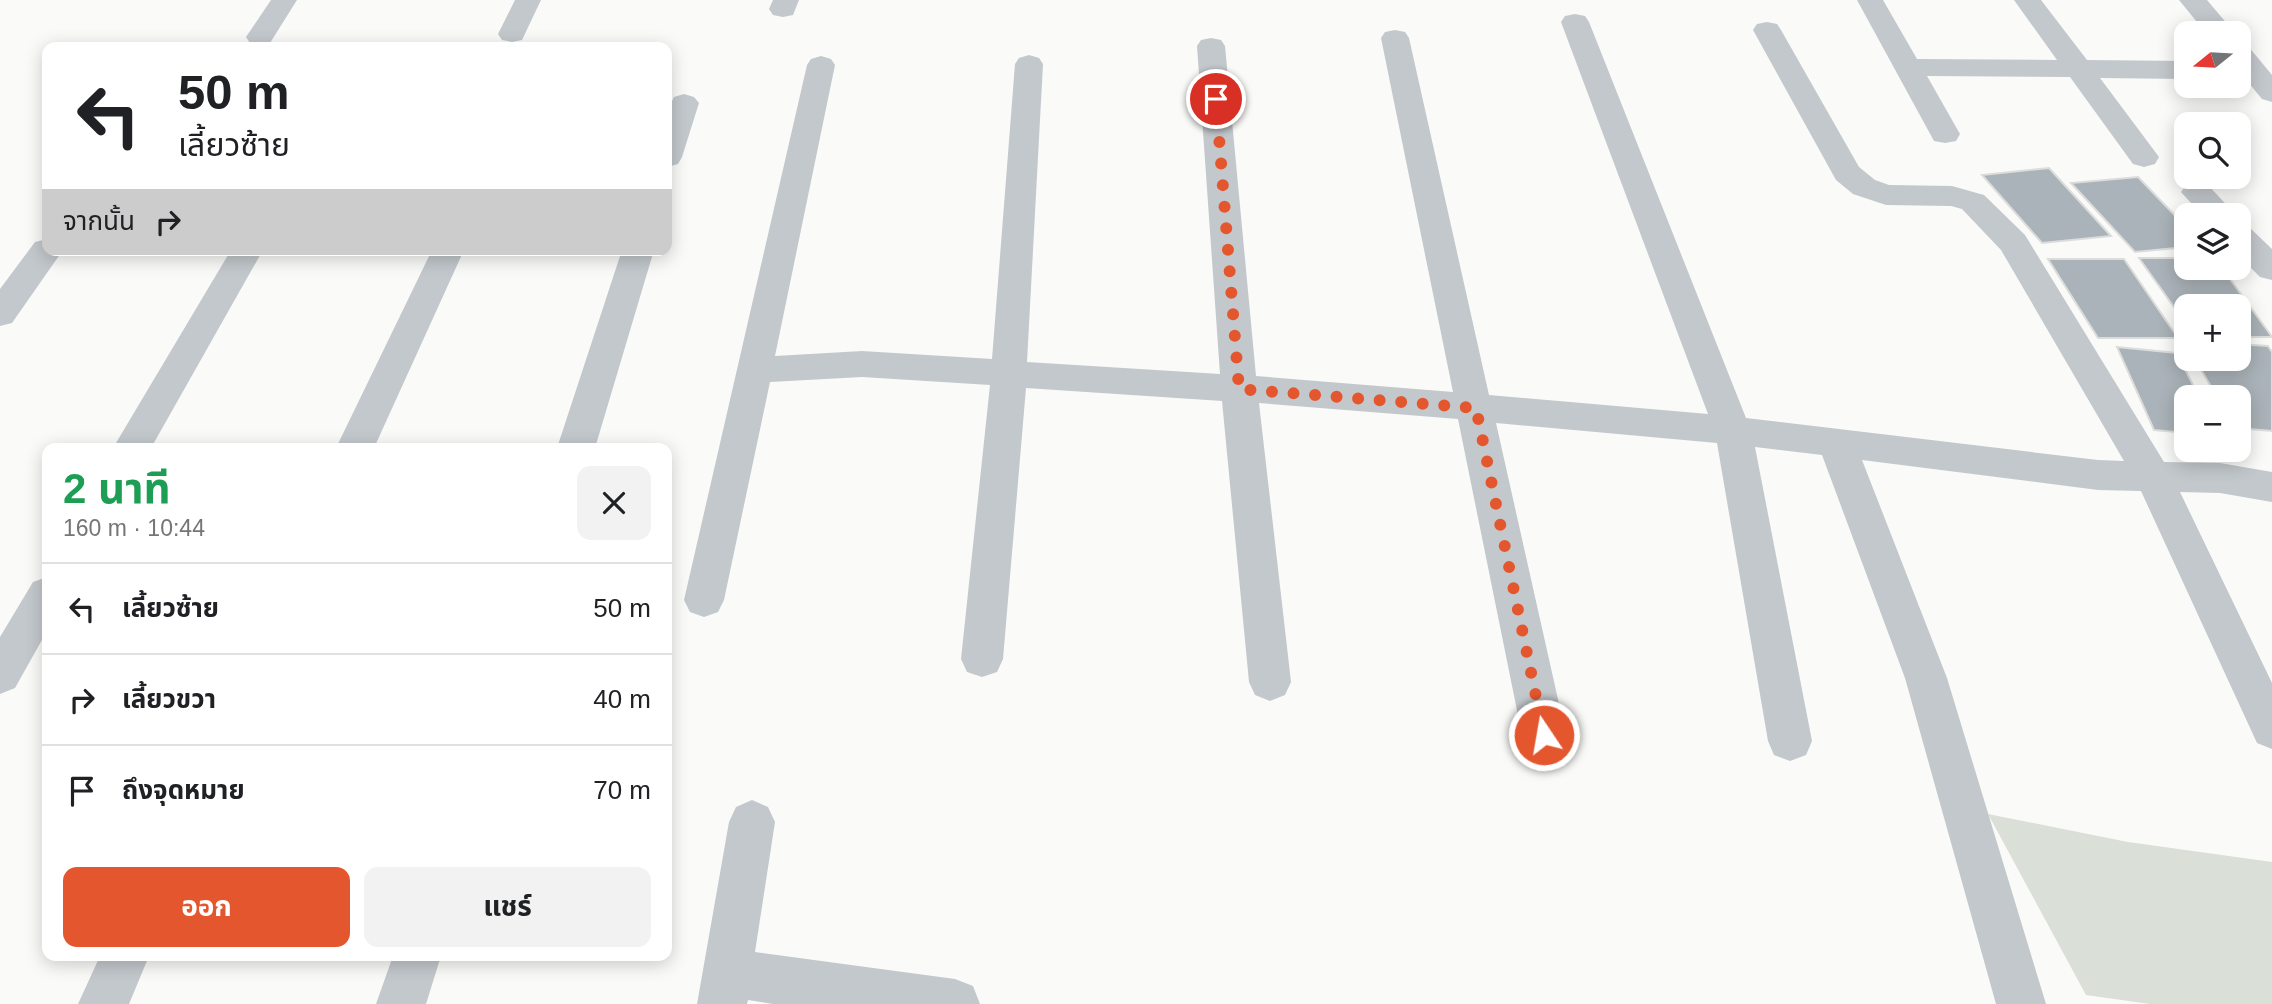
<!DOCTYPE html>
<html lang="th">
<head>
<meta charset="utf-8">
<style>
  :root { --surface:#fff; --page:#f2f2f2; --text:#202124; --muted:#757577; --line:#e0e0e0; --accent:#e4572e }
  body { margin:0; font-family:Arial,"Noto Sans Thai",sans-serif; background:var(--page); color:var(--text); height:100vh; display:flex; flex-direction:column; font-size:26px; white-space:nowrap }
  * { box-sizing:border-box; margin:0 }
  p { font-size:23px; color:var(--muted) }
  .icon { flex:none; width:38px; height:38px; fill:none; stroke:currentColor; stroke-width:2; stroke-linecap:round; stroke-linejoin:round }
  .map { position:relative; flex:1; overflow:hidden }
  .panel { position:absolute; left:42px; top:443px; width:630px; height:518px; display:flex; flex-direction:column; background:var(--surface); border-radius:14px; box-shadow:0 4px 18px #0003 }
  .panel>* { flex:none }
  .banner { position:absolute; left:42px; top:42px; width:630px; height:214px; border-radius:14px; box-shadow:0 4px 18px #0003; background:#fff; color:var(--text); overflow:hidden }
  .needle { width:46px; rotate:252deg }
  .fabs { position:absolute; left:2174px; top:21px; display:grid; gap:14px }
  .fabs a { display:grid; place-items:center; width:77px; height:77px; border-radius:14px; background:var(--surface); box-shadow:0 4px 18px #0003; font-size:35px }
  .pin { position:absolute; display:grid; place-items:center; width:60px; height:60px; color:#fff; margin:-30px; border:4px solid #fff; border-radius:50%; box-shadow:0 2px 7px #0007 }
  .me { position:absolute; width:77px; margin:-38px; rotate:348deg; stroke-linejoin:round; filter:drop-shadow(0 0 5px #0008) }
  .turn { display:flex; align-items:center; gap:24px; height:147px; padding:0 21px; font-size:32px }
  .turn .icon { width:91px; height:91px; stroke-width:2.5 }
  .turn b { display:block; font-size:49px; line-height:60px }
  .then { display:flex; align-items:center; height:66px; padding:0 21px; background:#0003; gap:14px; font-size:26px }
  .round { display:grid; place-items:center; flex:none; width:74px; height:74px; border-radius:14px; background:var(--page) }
  .head { display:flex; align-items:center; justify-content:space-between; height:119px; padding:0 21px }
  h1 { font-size:42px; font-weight:700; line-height:52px; color:#1e9e55 }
  .action { display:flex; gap:14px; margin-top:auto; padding:14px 21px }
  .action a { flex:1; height:80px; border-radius:14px; background:var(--accent); color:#fff; font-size:28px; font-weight:700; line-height:80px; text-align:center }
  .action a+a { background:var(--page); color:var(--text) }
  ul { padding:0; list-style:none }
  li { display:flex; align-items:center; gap:21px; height:91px; padding:0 21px; border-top:2px solid var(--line) }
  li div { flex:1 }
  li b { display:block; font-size:26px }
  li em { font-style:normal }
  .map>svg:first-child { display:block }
  .green { fill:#dadfd7 }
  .building { fill:#aab3b9; stroke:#dcdcda; stroke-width:2 }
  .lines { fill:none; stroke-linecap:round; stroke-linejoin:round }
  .minor { fill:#c3c8cc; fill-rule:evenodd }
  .route { stroke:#e4572e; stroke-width:12; stroke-dasharray:0 21.6 }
</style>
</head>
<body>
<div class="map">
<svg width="2272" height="1004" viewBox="0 0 2272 1004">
  <rect width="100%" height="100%" fill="#fafaf8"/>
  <path class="green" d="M1988,814L2128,842L2272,862V1004H2150L2086,995Z"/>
  <path class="building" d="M2049,168L2111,236L2042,243L1982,175Z
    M2138,177L2186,227V247L2135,252L2071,183Z
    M2139,258H2186V268H2222L2272,337H2238V306H2186V324Z
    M2048,259H2124L2178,338H2098Z
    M2238,344L2268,346L2272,352V431L2238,428V397H2217L2195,359H2238Z
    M2117,347L2177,353L2199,397H2186V433L2154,430Z"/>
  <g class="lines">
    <path class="minor" d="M271,0H297L270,43L260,45L250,43L246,37Z
      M515,0H541L522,40L512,42L502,40L498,34Z
      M773,0H799L793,15L783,17L773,15L769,9Z
      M1857,0H1883L1917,59L2057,60L2014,0H2041L2087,60L2186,61V79L2100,78L2159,157L2155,164L2144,167L2133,164L2070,77L1927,76L1960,134L1956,141L1945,143L1934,141Z
      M2179,0H2207L2235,33H2206Z
      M1575,14L1585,16L1589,22L1746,418L2098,460L2124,461L2001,250L1962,209L1951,206L1886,205L1853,194L1836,180L1753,30L1757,24L1767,22L1777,24L1781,30L1859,167L1875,180L1889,185L1952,186L1984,195L2025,235L2164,462L2220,463L2272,472V502L2220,493L2180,492L2272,683V749L2257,743L2141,491L2098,490L1862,460L1947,678L2046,1004H1996L1905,678L1822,455L1755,447L1812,741L1806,755L1790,761L1774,755L1768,741L1717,443L1496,423L1566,735L1560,749L1544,755L1528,749L1522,735L1458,419L1259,403L1291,682L1285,695L1270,701L1255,695L1249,682L1222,401L1026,388L1003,659L997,672L982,677L967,672L961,659L990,385L862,377L770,382L724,600L718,612L704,617L690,612L684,600L807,65L811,59L821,56L831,59L835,65L775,356L862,351L992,359L1015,64L1019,58L1029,55L1039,58L1043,64L1027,362L1220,374L1197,46L1201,40L1211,38L1221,40L1225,46L1256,376L1453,392L1381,38L1385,32L1395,30L1405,32L1409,38L1489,395L1708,414L1561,22L1565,16Z
      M2238,44L2248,46L2272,75V102L2262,99L2238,70Z
      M684,94L694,97L699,103L682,157L678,164L667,167V111L674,97Z
      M2197,182L2208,185L2236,215H2202L2181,192L2186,185Z
      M2238,224L2249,227L2272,249V280L2260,277L2238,255Z
      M47,239V250H63L12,323L0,326V289L35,242Z
      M231,250H263L151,448H113Z
      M432,250H464L374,448H336Z
      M622,250H654L595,448H557Z
      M47,577V631L15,688L0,694V637L33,582Z
      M752,800L768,807L775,822L755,952L955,979L973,986L980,1004H773L748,1000L747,1004H697L729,822L736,807Z
      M100,956H149L129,1004H78Z
      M393,956H441L426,1004H376Z"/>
  </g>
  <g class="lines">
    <path class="route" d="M1216,99L1239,389L1476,408L1544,735"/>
  </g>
</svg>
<div class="fabs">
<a><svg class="needle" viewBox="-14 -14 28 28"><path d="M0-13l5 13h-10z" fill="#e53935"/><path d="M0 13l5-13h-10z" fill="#757577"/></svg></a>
<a><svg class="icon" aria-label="search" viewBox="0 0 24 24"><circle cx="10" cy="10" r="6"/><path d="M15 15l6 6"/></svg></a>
<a><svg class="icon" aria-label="layers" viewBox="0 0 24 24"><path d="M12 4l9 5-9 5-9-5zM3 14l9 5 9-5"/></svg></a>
<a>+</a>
<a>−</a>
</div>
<div class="pin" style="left:1216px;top:99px;background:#d93025"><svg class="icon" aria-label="arrive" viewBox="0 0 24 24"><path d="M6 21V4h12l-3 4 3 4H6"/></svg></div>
<svg class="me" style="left:1544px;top:735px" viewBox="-20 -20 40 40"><circle r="17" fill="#e4572e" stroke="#fff" stroke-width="3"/><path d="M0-11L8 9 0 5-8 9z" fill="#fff"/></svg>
<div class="banner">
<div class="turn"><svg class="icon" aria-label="left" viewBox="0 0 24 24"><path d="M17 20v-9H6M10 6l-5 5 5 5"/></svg><div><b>50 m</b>เลี้ยวซ้าย</div></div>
<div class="then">จากนั้น<svg class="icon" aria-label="right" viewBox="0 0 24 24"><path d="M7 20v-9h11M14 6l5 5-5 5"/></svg></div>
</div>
<section class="panel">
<div class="head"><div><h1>2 นาที</h1><p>160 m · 10:44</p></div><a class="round"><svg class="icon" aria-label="close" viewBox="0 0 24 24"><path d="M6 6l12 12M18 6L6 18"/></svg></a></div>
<ul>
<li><svg class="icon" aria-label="left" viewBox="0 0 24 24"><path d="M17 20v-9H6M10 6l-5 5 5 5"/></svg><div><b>เลี้ยวซ้าย</b></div><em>50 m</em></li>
<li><svg class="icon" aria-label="right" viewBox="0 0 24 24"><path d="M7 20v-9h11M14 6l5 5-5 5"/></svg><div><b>เลี้ยวขวา</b></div><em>40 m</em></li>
<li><svg class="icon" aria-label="arrive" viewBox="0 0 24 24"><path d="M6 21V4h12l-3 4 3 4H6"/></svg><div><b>ถึงจุดหมาย</b></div><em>70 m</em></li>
</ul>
<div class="action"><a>ออก</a><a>แชร์</a></div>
</section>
</div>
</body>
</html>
